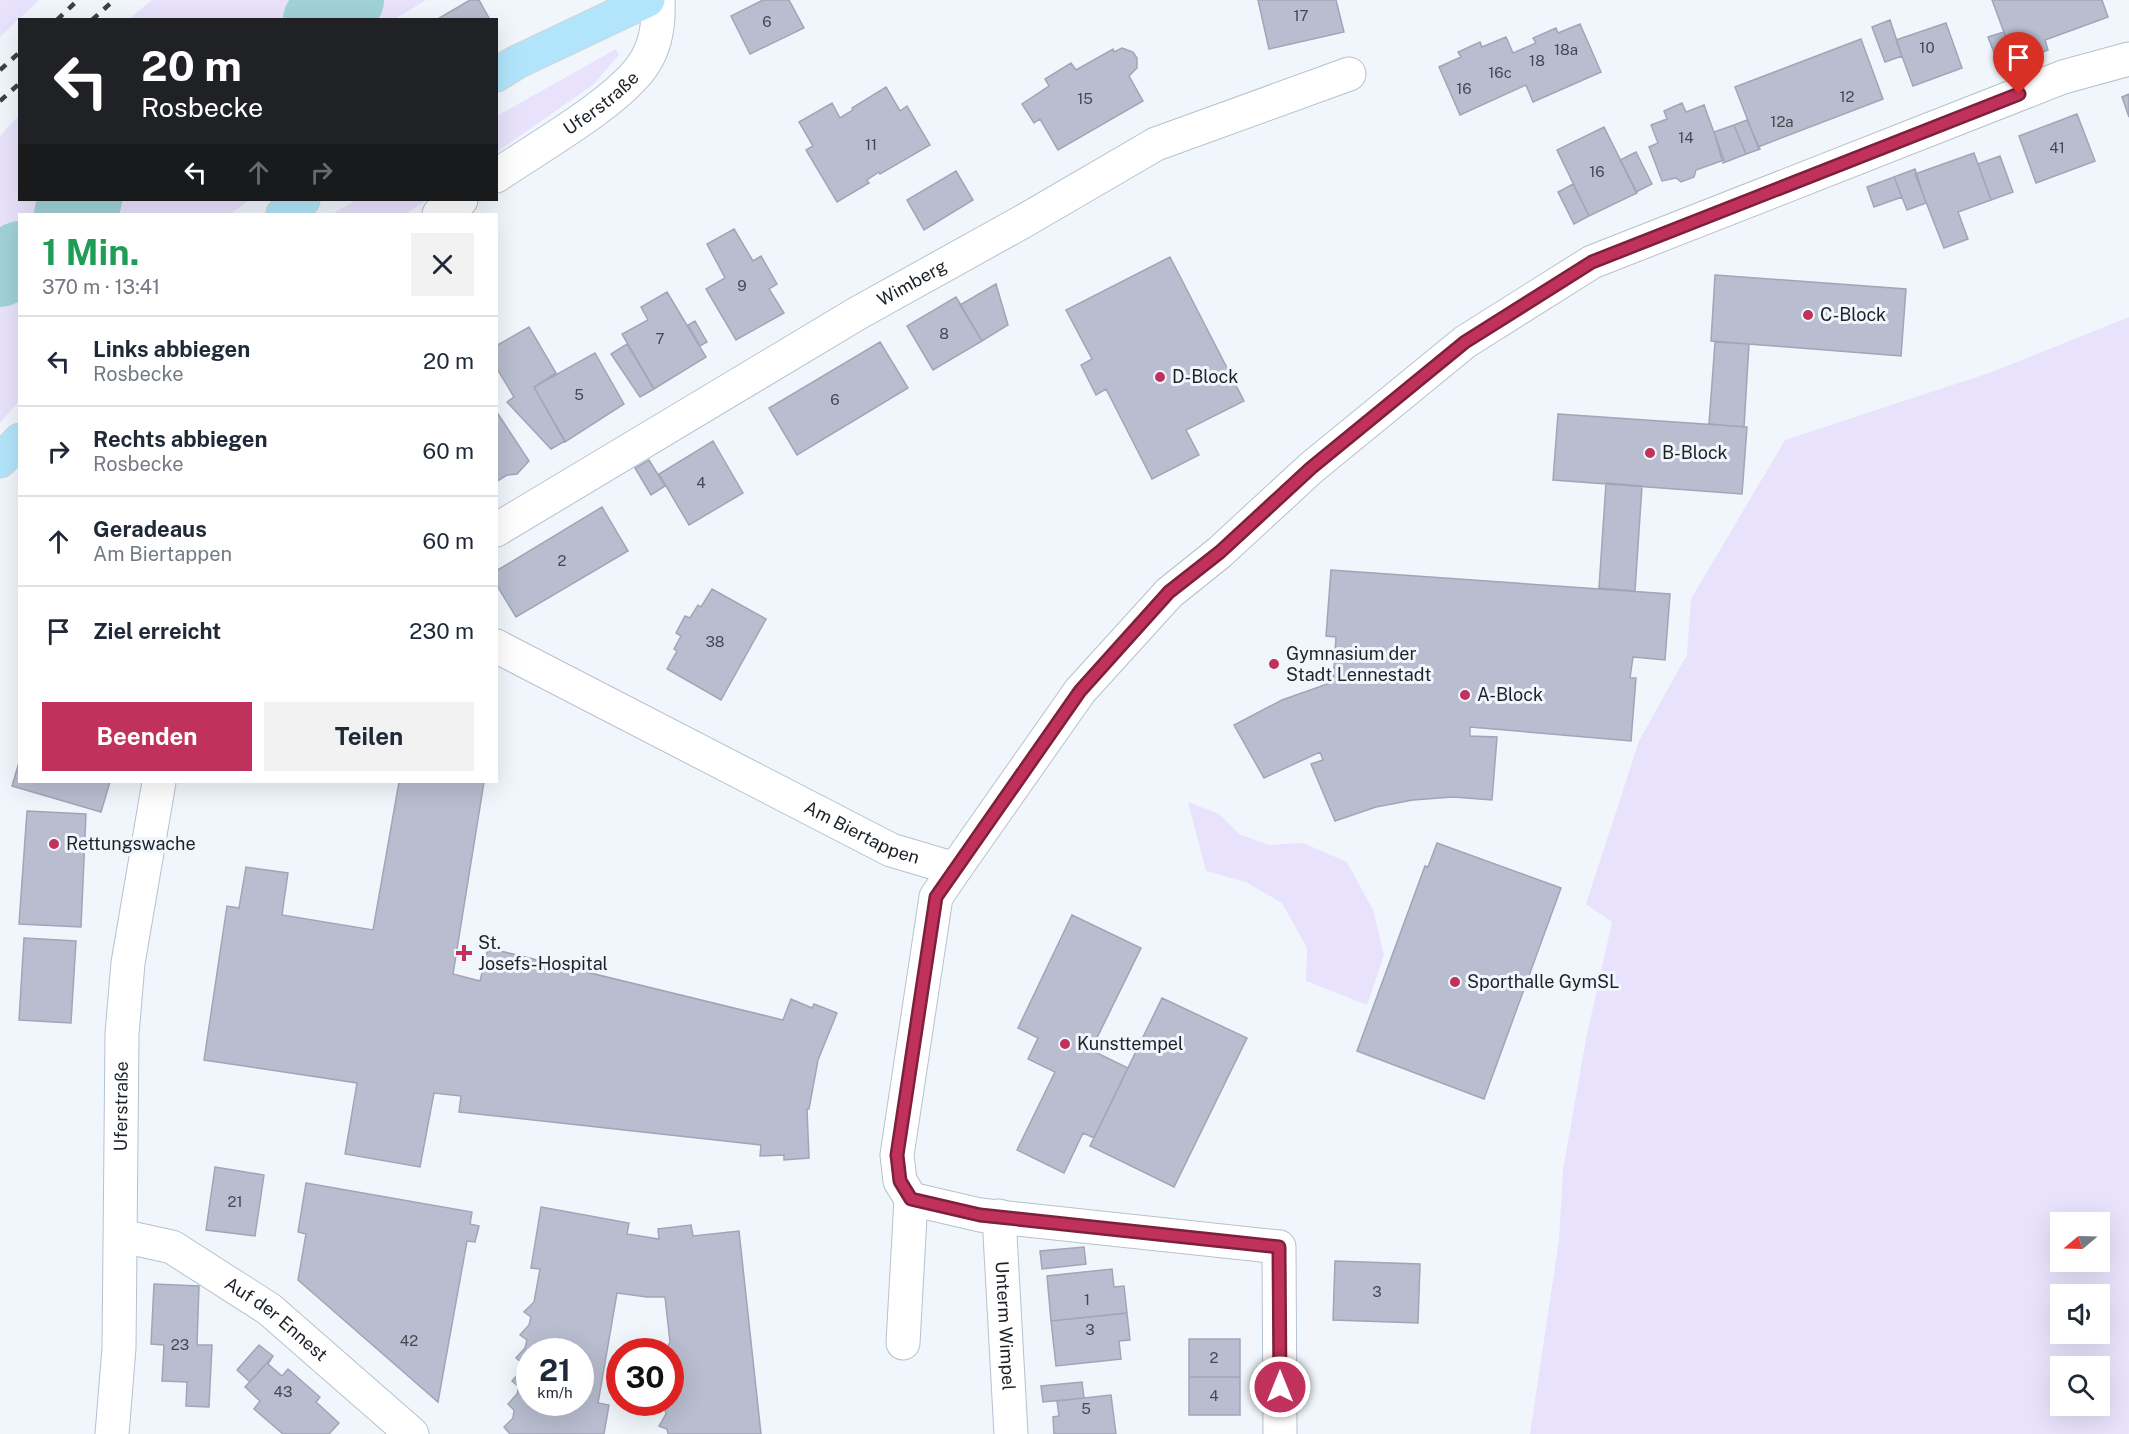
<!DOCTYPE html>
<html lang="de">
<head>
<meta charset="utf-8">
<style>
  :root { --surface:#fff; --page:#f2f2f3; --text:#1f2937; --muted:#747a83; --line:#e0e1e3; --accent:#c0315b }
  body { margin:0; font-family:"Public Sans",sans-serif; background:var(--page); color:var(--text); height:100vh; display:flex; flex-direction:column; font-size:22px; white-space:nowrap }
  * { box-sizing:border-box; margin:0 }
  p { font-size:20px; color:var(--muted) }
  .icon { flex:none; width:33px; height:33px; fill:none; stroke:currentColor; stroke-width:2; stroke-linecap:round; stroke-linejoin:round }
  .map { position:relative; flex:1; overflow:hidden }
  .side { position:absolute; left:18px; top:213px; width:480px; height:570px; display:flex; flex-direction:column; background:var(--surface); border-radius:0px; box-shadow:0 6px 24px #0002 }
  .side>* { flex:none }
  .top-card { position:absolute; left:18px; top:18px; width:480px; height:183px; border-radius:0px; box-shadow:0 6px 24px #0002; background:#202124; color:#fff; overflow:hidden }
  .needle { width:39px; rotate:251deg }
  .tools { position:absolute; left:2050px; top:1212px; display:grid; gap:12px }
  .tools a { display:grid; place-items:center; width:60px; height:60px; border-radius:0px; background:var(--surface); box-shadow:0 6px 24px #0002; font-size:30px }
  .speed { position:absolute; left:516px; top:1338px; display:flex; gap:12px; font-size:30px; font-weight:700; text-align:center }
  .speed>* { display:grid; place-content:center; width:78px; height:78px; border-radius:50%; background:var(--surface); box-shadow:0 6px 24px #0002; line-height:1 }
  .speed small { font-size:15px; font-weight:400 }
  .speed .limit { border:9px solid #d22; background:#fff; color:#111 }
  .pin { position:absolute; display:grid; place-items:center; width:51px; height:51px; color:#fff; margin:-62px -26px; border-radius:50% 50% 50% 0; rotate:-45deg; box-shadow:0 0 6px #0007 }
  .pin .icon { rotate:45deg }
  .me { position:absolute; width:66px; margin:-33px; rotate:0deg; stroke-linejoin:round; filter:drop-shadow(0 0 4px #0008) }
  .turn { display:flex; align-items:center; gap:21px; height:126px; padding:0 24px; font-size:27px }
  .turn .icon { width:78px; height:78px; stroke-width:2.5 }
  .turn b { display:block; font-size:42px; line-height:51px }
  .lanes { display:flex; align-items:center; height:57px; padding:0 24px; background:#0003; justify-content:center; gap:30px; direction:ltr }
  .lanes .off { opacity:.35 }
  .round { display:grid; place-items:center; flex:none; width:63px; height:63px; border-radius:0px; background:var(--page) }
  .summary { display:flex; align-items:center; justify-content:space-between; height:102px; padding:0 24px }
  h1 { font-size:36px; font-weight:700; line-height:45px; color:#1e9e55 }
  .button { display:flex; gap:12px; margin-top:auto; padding:12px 24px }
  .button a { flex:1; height:69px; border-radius:0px; background:var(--accent); color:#fff; font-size:24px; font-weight:700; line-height:69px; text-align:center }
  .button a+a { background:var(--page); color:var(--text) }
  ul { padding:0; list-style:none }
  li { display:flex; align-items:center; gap:18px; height:90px; padding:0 24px; border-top:2px solid var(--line) }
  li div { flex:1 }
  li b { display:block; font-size:22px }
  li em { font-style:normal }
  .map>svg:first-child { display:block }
  .green { fill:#e9e2fc; fill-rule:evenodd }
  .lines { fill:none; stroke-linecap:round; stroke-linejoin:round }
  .river { stroke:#a0d2d7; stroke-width:70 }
  .building { fill:#b8bdcf; stroke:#a1a5b7; stroke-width:1.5; fill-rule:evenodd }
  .minor-casing { stroke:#b4c2d1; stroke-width:35 }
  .major-casing { stroke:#d2d3d4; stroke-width:35 }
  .minor { stroke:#fff; stroke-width:33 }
  .major { stroke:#b2e5fb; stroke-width:33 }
  .rail { stroke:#3b4146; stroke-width:4.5; stroke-dasharray:8 8; stroke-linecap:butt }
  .route-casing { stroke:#7d203b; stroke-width:15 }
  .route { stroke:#c0315b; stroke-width:10 }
  .poi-dot { fill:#c0315b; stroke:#f0f6fc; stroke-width:2 }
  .labels { text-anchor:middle; stroke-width:6; stroke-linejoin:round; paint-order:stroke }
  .number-label { font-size:15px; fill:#434951 }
  .street-label { font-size:18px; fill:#1c2227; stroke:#f0f6fc }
  .poi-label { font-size:18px; fill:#1c2227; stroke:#f0f6fc; text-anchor:start }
</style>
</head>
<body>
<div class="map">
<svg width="2129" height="1434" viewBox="0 0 2129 1434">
  <rect width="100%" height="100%" fill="#f0f6fc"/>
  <path class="green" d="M0,0H39L0,37Z
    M152,0H426L395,19H129Z
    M616,49L619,55L594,84L497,152V116Z
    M19,115L20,200H249L231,214H20L19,401L0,423V136Z
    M356,200H427L405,214H332Z
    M2129,317V1434H1530L1559,1240L1563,1170L1586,1039L1612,922L1586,904L1639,741L1687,655L1691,599L1785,440L1992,372ZM2100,1222V1262H2061V1222ZM2100,1294V1334H2061V1294ZM2100,1366V1406H2061V1366Z
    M1188,802L1219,814L1239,834L1269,845L1303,843L1347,862L1373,910L1384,955L1367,1005L1306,981L1307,948L1282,903L1246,882L1206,871Z"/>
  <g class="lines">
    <path class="river" d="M318,20L349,0
      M69,214L87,200
      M0,272L20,256"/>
  </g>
  <path class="building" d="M470,0H479L490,20H436Z
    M763,0H789L804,28L750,54L731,16Z
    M1258,0H1336L1344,32L1269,49Z
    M1992,0H2102L2108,17L2045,40L2048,50L2015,62Z
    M1890,20L1902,56L1885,62L1872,27Z
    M1946,23L1962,68L1913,86L1896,40Z
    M1580,24L1601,72L1533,102L1526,85L1460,115L1439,67L1461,57L1458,52L1480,42L1482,47L1506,37L1513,53L1536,43L1533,38L1556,28L1558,33Z
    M2004,32L2015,62L2000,68L1988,37Z
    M1861,39L1883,99L1758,147L1735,87Z
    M1122,48L1133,52L1137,58V68L1129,76L1143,101L1058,150L1040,119L1034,123L1022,104L1049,86L1045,79L1071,63L1076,70L1113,49L1114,52Z
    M886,87L900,111L907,106L930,145L880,174L879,172L867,180L869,183L837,202L806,150L813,146L799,122L832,103L840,118L853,110L852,108Z
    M2129,94V117L2122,97Z
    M1682,103L1686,112L1704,105L1724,160L1696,170L1694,177L1681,182L1676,178L1662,181L1649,147L1658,143L1651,125L1667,119L1664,111Z
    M2077,114L2095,161L2036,183L2019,136Z
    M1747,120L1760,149L1746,154L1734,125Z
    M1734,125L1746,154L1723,163L1714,132Z
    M1604,127L1637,193L1589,216L1557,150Z
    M1636,152L1652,184L1636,192L1620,160Z
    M1974,153L1991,200L1958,212L1968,239L1944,248L1915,174Z
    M2000,156L2013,192L1991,200L1978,164Z
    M1915,169L1926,203L1907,210L1894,177Z
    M956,171L973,200L924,230L907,200Z
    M1894,177L1902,197L1874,207L1867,187Z
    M1573,184L1589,216L1574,224L1558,192Z
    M734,229L753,261L761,256L777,284L769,289L784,313L736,340L706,289L725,278L707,244Z
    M1170,257L1244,401L1186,430L1199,455L1152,479L1106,389L1096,395L1081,365L1092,359L1066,310Z
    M1715,275L1906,289L1901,356L1711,341Z
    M996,284L1008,325L982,341L960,305Z
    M667,292L706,357L654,389L622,334L648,320L641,307Z
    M956,297L982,341L933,370L907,326Z
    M695,321L707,342L700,346L688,325Z
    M529,327L556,373L534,387L565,441L551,449L507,402L514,397L496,367V346Z
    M880,342L908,388L797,455L769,408Z
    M1715,342L1749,344L1744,427L1709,424Z
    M627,344L654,389L640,397L611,354Z
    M595,353L624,404L565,442L534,387Z
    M496,411L529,461L517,474L507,475L496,482Z
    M1558,414L1747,427L1742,494L1553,480Z
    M713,441L743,493L689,525L659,474Z
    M649,460L665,486L651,495L635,468Z
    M1606,483L1642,486L1635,591L1599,588Z
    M602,507L628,551L516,617L496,584V571Z
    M1331,570L1670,594L1665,660L1633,657L1630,678H1636L1631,741L1470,727V736L1497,737L1492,800L1453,797L1413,800L1376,807L1335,821L1311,764L1323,760L1320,752L1264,778L1234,725L1282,700L1333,682L1336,637L1326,636Z
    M712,589L766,619L721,700L667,669L677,651L674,649L681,636L676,633L685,616L690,618L698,605L701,607Z
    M20,759V782H110L101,812L12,786Z
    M399,782H484L453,974L480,981L488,948L783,1020L791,999L812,1008L814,1004L837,1013L818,1060L809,1109H807L809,1158L784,1160V1155L760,1156L761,1145L459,1112L461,1096L434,1093L420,1167L345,1154L357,1083L204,1060L227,906L239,908L246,867L288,873L282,915L373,930Z
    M27,811L86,814L81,927L19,924Z
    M1437,843L1561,888L1484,1099L1357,1051L1425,866L1428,867Z
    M1072,915L1141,948L1091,1050L1128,1068L1094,1138L1083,1133L1064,1173L1017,1150L1055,1072L1028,1059L1038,1038L1018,1028Z
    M24,938L76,941L71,1023L19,1020Z
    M1162,998L1247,1038L1174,1187L1090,1146Z
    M215,1167L264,1175L255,1236L206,1230Z
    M306,1183L472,1212L470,1224L479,1226L475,1242L467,1241L438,1402L298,1280L306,1234L298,1232Z
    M541,1207L629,1223L627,1234L659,1239L658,1229L691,1225L693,1236L739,1231L761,1434H668L667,1429L659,1426L666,1414L664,1406L657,1402H670V1384L674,1383L670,1378L673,1364L670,1352H665L670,1342L665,1297H647L617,1293L598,1403L609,1405L604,1434H510L504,1427L513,1418L514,1410L508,1404L517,1394L519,1387L512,1381L521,1371L522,1363L516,1358L525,1348L527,1340L520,1335L529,1325L531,1317L524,1312L534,1302L540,1269L531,1268ZM530,1352H580V1402H530Z
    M1084,1247L1086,1264L1042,1269L1040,1251Z
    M1335,1261L1420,1264L1418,1323L1333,1320Z
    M1112,1269L1114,1287L1124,1286L1127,1313L1051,1321L1047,1276Z
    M154,1284L199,1286L197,1345H212L209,1407L186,1406L187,1382L162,1381L164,1345L151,1344Z
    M1127,1313L1130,1340L1119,1341L1121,1359L1056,1366L1051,1321Z
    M1189,1339H1240V1377H1189Z
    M259,1345L273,1356L250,1382L237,1370Z
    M273,1356L268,1364L282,1376L288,1369L320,1397L316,1402L339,1423L329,1434H283L254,1409L260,1401L245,1387Z
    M1189,1377H1240V1415H1189Z
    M1082,1382L1084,1398L1043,1402L1041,1386Z
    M1111,1395L1116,1434H1054L1053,1417L1059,1416L1057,1401Z"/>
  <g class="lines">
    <defs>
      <g id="minor">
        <path id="s1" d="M496,176C537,148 621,101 645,62C657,43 659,21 658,0"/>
        <path d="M439,214L461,200"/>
        <path id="s2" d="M496,530L858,313L1022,222L1156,144L1349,74"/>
        <path id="s3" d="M496,646L891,850L955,869L1080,691L1169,593L1220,552L1311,468L1465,342L1592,262L2063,77L2129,59"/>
        <path d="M955,869L936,897L897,1155L900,1181L911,1199L980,1215L1279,1247L1280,1434"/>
        <path id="s4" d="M999,1216L1011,1434"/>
        <path id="s5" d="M122,1236L172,1247L269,1309L412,1434"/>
        <path d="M903,1343L911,1199"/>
        <path id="s6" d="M112,1434L119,1348L122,1034L128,963L159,782"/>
      </g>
      <path id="major" d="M496,75L517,62L648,0
        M283,214L303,200
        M0,461L20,440"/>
    </defs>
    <use href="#minor" class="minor-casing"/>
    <use href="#major" class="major-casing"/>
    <use href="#minor" class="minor"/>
    <use href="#major" class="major"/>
    <path class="rail" d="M57,20L78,0
      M92,20L114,0
      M0,70L20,52
      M0,101L20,83"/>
  </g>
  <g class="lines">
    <defs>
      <path id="route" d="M1280,1387L1279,1247L980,1215L911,1199L900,1181L897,1155L936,897L1080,691L1169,592L1220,552L1311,468L1465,342L1592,262L2019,94"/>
    </defs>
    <use href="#route" class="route-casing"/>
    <use href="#route" class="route"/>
  </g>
  <g class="poi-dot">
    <circle cx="1808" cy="315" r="6"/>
    <circle cx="1160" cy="377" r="6"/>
    <circle cx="1650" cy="453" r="6"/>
    <circle cx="1274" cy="664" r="6"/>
    <circle cx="1465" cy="695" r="6"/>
    <circle cx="54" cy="844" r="6"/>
    <path d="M461 944h6v6h6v6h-6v6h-6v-6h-6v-6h6z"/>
    <circle cx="1455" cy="982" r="6"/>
    <circle cx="1065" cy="1044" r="6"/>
  </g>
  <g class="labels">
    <g class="number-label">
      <text x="1301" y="21">17</text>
      <text x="767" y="27">6</text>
      <text x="1927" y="53">10</text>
      <text x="1566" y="55">18a</text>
      <text x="1537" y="66">18</text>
      <text x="1500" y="78">16c</text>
      <text x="1464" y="94">16</text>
      <text x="1847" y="102">12</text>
      <text x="1085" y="104">15</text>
      <text x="1782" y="127">12a</text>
      <text x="1686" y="143">14</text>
      <text x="871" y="150">11</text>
      <text x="2057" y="153">41</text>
      <text x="1597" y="177">16</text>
      <text x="742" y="291">9</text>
      <text x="944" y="339">8</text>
      <text x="660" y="344">7</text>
      <text x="579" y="400">5</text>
      <text x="835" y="405">6</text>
      <text x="701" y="488">4</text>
      <text x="562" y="566">2</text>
      <text x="715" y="647">38</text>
      <text x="235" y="1207">21</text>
      <text x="1377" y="1297">3</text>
      <text x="1087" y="1305">1</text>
      <text x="1090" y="1335">3</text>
      <text x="409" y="1346">42</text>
      <text x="180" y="1350">23</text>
      <text x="1214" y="1363">2</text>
      <text x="283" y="1397">43</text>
      <text x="1214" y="1401">4</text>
      <text x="1086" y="1414">5</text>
    </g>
    <g class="street-label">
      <text dy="6" stroke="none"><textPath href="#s1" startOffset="128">Uferstraße</textPath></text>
      <text dy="6" stroke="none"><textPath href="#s2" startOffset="484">Wimberg</textPath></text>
      <text dy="6" stroke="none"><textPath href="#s3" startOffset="411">Am Biertappen</textPath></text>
      <text dy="6" stroke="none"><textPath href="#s6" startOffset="328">Uferstraße</textPath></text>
      <text dy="6" stroke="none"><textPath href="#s5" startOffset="178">Auf der Ennest</textPath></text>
      <text dy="6" stroke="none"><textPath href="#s4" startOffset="110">Unterm Wimpel</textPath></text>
    </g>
    <g class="poi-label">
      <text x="1820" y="321">C-Block</text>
      <text x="1172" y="383">D-Block</text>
      <text x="1662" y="459">B-Block</text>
      <text x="1286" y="660">Gymnasium der<tspan x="1286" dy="21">Stadt Lennestadt</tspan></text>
      <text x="1477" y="701">A-Block</text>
      <text x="66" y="850">Rettungswache</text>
      <text x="478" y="949">St.<tspan x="478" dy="21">Josefs-Hospital</tspan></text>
      <text x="1467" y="988">Sporthalle GymSL</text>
      <text x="1077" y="1050">Kunsttempel</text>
    </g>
  </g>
</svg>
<div class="tools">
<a><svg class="needle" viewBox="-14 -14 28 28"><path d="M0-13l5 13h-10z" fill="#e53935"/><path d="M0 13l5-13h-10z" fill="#747a83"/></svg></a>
<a><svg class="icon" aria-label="sound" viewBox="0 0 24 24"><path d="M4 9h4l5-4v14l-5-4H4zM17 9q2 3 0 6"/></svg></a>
<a><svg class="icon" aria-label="search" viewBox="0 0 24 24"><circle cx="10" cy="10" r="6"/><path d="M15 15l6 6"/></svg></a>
</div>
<div class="speed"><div>21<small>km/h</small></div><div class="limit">30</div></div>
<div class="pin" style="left:2019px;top:94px;background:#d93025"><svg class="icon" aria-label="arrive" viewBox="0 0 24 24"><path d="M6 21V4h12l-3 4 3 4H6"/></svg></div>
<svg class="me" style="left:1280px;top:1387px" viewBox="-20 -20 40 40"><circle r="17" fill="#c0315b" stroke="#fff" stroke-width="3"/><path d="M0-11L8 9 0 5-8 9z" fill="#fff"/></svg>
<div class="top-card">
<div class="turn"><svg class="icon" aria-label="left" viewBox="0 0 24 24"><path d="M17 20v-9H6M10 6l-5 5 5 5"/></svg><div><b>20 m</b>Rosbecke</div></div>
<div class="lanes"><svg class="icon" aria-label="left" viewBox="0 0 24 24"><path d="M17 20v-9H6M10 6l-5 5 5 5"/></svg><svg class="icon off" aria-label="ahead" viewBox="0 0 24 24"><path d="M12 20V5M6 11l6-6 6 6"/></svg><svg class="icon off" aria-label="right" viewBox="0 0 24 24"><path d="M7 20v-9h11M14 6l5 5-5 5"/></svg></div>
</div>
<section class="side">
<div class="summary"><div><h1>1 Min.</h1><p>370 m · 13:41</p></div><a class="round"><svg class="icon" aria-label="close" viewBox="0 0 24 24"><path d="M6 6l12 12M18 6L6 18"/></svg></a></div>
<ul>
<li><svg class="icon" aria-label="left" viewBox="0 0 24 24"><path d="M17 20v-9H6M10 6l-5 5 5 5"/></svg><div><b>Links abbiegen</b><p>Rosbecke</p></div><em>20 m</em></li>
<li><svg class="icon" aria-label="right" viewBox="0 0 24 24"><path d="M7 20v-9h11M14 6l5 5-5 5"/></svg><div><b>Rechts abbiegen</b><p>Rosbecke</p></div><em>60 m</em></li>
<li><svg class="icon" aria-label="ahead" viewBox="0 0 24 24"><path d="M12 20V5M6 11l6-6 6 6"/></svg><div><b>Geradeaus</b><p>Am Biertappen</p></div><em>60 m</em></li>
<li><svg class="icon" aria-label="arrive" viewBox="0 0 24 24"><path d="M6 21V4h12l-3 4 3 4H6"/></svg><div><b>Ziel erreicht</b></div><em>230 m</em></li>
</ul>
<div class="button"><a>Beenden</a><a>Teilen</a></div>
</section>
</div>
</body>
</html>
